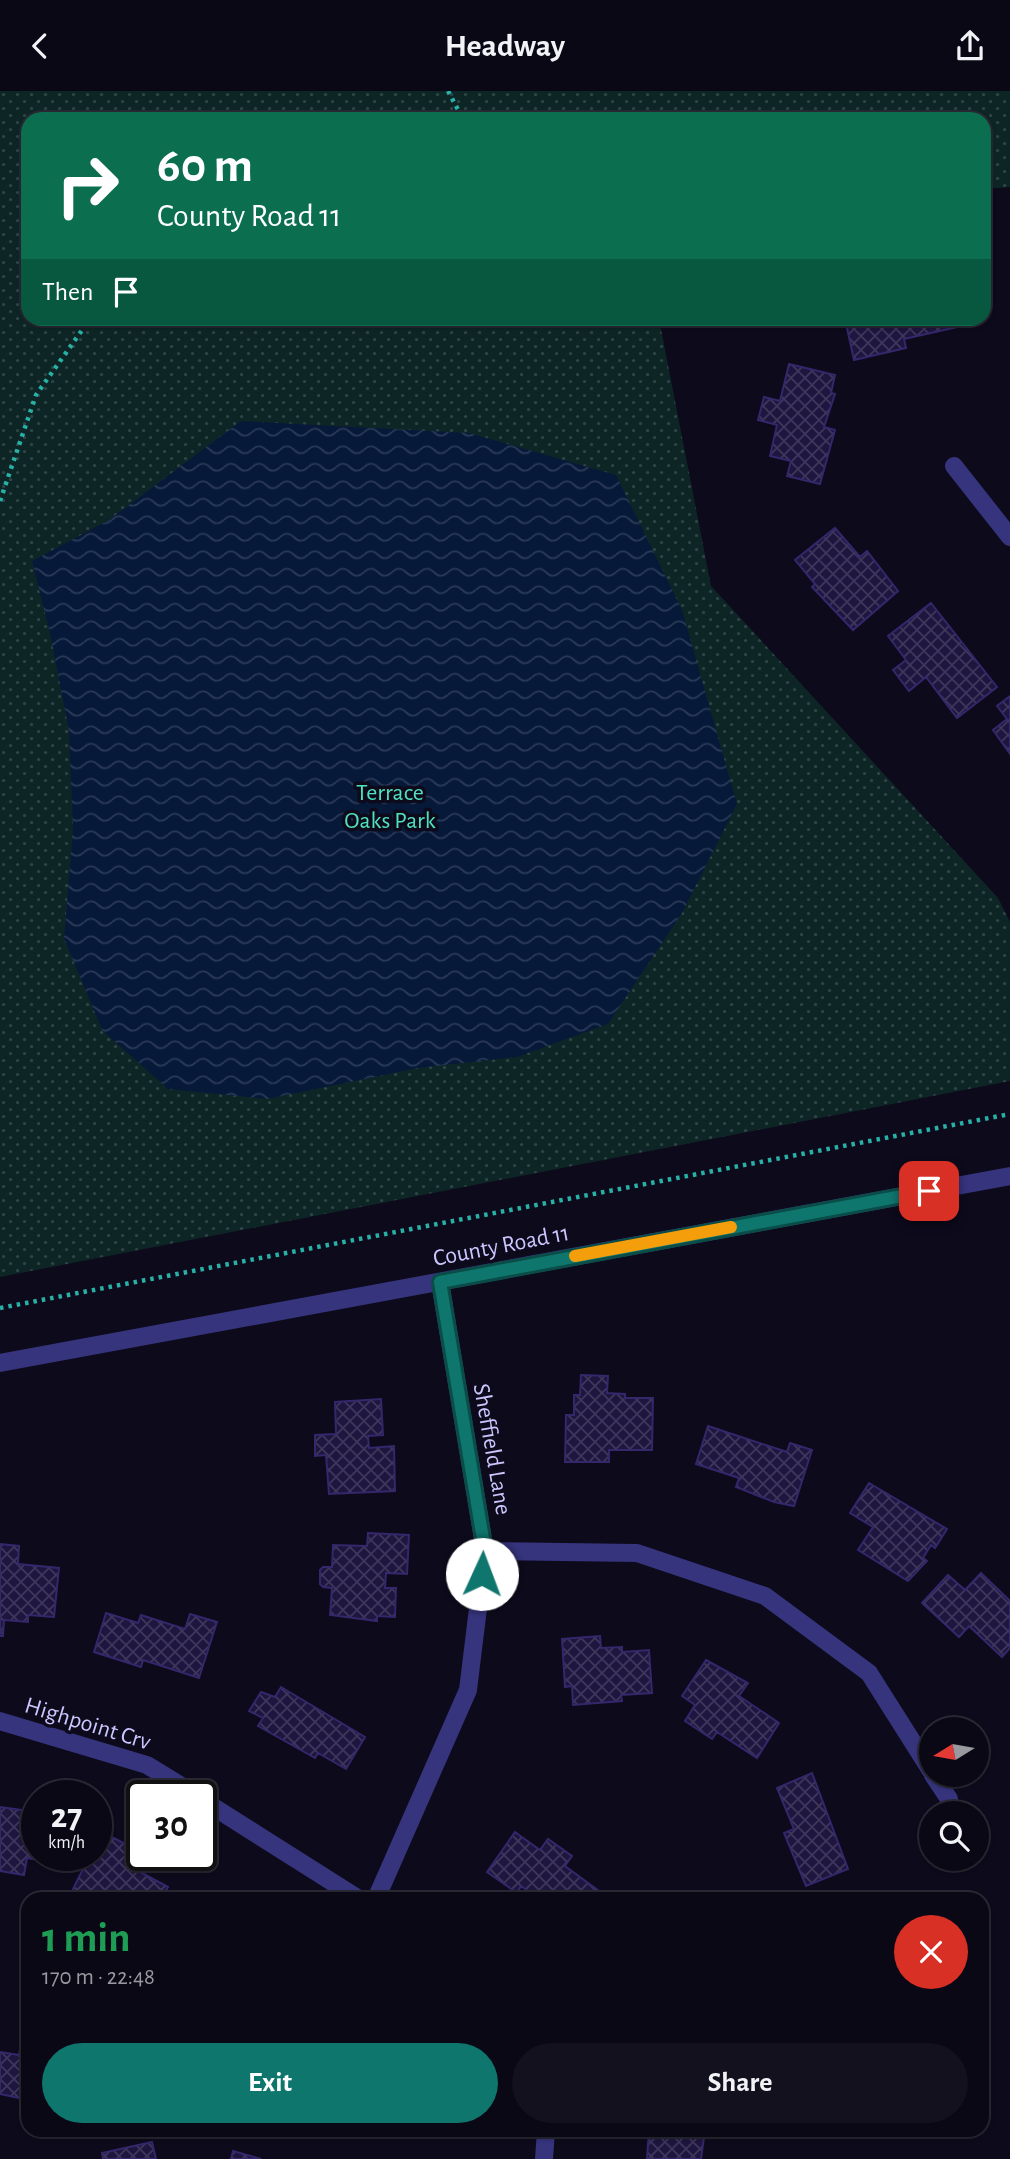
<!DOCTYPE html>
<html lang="en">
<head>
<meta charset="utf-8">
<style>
  :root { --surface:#0a0815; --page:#13111e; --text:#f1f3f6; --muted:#999aa0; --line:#2a2934; --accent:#0f766e }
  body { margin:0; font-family:"Alegreya Sans",sans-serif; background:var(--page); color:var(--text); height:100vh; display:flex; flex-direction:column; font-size:26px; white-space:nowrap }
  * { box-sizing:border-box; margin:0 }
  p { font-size:23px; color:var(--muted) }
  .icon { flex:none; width:38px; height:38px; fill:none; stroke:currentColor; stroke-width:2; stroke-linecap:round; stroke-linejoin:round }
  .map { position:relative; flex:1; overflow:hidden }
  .details { position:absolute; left:21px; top:1801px; width:968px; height:245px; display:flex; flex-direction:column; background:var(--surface); border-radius:21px; box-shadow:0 2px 5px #0004,0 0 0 2px var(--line) }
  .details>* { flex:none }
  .hud { position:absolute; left:21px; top:21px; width:970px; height:214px; border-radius:21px; box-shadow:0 2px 5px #0004,0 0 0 2px var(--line); background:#0b6e4f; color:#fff; overflow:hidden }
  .needle { width:46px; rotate:259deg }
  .controls { position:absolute; left:919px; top:1626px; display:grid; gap:14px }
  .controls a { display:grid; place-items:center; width:70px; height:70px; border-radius:50%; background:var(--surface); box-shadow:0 2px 5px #0004,0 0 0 2px var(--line); font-size:35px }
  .speed { position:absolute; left:21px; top:1689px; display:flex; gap:14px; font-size:35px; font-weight:700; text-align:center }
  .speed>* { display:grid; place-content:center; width:91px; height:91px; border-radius:50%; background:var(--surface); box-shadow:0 2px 5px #0004,0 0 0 2px var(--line); line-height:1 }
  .speed small { font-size:18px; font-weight:400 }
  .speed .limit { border:4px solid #111; border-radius:10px; background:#fff; color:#111 }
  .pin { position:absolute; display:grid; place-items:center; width:60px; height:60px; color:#fff; margin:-30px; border-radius:14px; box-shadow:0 4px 10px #0006 }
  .me { position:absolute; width:77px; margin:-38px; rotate:2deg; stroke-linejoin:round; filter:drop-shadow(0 0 5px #0008) }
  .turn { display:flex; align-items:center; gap:24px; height:147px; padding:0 21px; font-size:32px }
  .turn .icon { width:91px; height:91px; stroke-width:2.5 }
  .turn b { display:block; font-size:49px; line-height:60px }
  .then { display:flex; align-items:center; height:66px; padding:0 21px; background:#0003; gap:14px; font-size:26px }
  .round { display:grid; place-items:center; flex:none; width:74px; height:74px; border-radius:37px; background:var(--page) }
  .headline { display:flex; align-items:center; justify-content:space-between; height:119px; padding:0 21px }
  h1 { font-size:42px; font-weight:700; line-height:52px; color:#1e9e55 }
  .cta { display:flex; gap:14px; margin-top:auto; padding:14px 21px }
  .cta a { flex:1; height:80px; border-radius:42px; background:var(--accent); color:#fff; font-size:28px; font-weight:700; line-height:80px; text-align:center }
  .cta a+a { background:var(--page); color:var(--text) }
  header { display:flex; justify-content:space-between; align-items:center; height:91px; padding:0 21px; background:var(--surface); font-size:32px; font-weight:700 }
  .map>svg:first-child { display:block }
  .park { fill:url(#park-dots) }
  .water { fill:url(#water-waves) }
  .building { fill:url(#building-cross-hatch); stroke:#34276b; stroke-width:2 }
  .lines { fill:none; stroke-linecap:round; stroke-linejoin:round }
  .path { stroke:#28b1a7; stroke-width:4.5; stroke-dasharray:3.5 5; stroke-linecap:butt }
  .minor { stroke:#36347d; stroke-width:18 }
  .tertiary { stroke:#36347d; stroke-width:18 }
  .route-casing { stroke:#0a4d48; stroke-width:18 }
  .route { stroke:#0f766e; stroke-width:12 }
  .slow { stroke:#f59e0b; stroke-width:12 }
  .labels { text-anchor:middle; stroke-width:7; stroke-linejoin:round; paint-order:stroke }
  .park-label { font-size:24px; fill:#4fe2bc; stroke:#0d0a1c }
  .street-label { font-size:24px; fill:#ccc6ff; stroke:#0d0a1c }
</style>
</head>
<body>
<header><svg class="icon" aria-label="back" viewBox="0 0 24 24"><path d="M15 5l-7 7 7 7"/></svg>Headway<svg class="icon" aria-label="share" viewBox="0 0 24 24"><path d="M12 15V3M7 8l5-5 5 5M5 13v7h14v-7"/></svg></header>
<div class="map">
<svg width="1010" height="2068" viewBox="0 0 1010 2068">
  <defs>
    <pattern id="park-dots" width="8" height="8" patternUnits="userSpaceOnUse" patternTransform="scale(1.75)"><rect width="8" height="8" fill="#0d2625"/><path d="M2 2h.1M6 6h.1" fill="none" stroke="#2f4446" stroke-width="1.8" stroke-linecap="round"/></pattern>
    <pattern id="water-waves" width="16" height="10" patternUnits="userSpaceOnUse" patternTransform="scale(1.75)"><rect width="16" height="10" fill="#071939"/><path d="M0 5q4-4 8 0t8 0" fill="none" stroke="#2a3957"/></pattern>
    <pattern id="building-cross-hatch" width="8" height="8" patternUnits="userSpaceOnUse" patternTransform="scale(1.75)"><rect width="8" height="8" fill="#1e163e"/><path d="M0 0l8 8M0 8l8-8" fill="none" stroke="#3e365b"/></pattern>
  </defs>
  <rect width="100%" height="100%" fill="#0d0a1c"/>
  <path class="park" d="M0,0H1010V96L984,98V28H28V228H659L711,495L998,807L1010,831V990L0,1186Z"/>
  <path class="water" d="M241,330L469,342L616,384L682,519L737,713L682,822L608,933L517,966L418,977L267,1008L168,998L102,939L64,847L73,739L69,640L50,542L32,470L109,429Z"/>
  <path class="building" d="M845,228H960L962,235L904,248L906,257L854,269Z
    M789,273L835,284L831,302L835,303L824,336L835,339L820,393L787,385L791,370L770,365L777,334L758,329L764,306L780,310Z
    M835,437L860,466L867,460L898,500L853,539L812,496L815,493L795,469Z
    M931,512L997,596L957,627L926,586L909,600L893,579L906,569L888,545Z
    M1010,605V663L993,639L1007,628L997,615Z
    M581,1284L608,1285L607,1302L625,1303V1307H653L652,1359H609V1371H565L566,1324H574V1304H580Z
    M381,1308L383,1344L368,1345L369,1357L394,1355L395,1400L329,1403L326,1364L315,1365V1344L336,1343L335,1311Z
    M708,1335L787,1361L790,1352L812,1359L794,1415L774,1411L736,1396L739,1387L696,1373Z
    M869,1392L947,1438L935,1457L931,1454L923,1467L927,1470L908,1490L858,1459L873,1436L850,1422Z
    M368,1442L409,1444L407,1483L386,1482L385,1497H396L395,1526L377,1525V1530L330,1524L332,1497L323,1496L320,1493V1479L323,1476H332L333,1454L367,1455Z
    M0,1453L19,1455L18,1473L59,1477L54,1526L28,1524V1531L4,1529L3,1545H0Z
    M981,1482L1010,1510V1557L1002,1566L969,1535L959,1546L922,1512L948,1484L965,1499Z
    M106,1522L138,1532L141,1524L185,1538L190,1523L217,1531L199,1587L143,1569L141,1576L94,1561Z
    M600,1545L601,1557L622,1556V1561L649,1559L652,1602L621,1604L622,1610L573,1614L572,1595L565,1596L562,1548Z
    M706,1569L748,1592L739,1605L779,1632L757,1667L717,1641L712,1648L685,1630L695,1614L682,1605Z
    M281,1596L365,1646L346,1678L318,1662L315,1667L258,1635L263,1627L249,1620L261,1601L275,1606Z
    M812,1682L848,1778L806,1795L784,1742L794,1738L777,1697Z
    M0,1716L37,1721V1764H52L51,1771L27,1767L24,1784L0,1780Z
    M96,1738L139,1760L131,1776L168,1796L162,1808H81L71,1802L84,1776L77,1772L82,1764H96Z
    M515,1741L540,1759L548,1748L572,1765L565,1775L599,1800L594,1808H535L536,1806L521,1795L517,1802L487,1781Z
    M24,1938L28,1939V2009L0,2003V1961L19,1964Z
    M649,2039H705L701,2068H647Z
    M152,2051L156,2068H103L102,2062Z
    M233,2060L261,2068H231Z"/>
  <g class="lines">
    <path class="path" d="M448,0L463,28
      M0,410L36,304L90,228
      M0,1217L1010,1023"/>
    <path class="minor" d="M954,375L1010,446
      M485,1460L637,1462L765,1505L869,1582L931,1680
      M0,1630L147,1674L196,1704
      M933,1684L949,1708
      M201,1708L359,1808
      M376,1808L468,1599L485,1460L440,1191
      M544,2068L546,2039"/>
    <path class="tertiary" d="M0,1272L1010,1085"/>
  </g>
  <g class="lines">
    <defs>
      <path id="route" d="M482,1483L485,1460L440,1191L929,1100"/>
    </defs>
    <use href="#route" class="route-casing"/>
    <use href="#route" class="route"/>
    <path class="slow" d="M575,1165L731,1136"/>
  </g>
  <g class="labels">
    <g class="park-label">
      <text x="390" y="709">Terrace<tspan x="390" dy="28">Oaks Park</tspan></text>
    </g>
    <g class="street-label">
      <text transform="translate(501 1154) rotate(-11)" y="8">County Road 11</text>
      <text transform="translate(493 1358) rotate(80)" y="8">Sheffield Lane</text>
      <text transform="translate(88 1632) rotate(17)" y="8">Highpoint Crv</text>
    </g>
  </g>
</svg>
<div class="controls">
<a><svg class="needle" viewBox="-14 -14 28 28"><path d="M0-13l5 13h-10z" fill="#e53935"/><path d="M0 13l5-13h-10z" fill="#999aa0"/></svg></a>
<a><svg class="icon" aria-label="search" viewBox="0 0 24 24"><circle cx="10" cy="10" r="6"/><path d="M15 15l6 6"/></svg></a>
</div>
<div class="speed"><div>27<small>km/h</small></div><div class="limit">30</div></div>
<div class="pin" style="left:929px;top:1100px;background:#d93025"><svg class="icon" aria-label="arrive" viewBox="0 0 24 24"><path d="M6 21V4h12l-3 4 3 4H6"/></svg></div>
<svg class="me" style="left:482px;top:1483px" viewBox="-20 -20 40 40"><circle r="19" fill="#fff"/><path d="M0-13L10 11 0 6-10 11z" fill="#0f766e"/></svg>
<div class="hud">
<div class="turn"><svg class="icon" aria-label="right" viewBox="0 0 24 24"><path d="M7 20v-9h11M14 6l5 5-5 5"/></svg><div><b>60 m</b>County Road 11</div></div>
<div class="then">Then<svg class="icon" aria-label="arrive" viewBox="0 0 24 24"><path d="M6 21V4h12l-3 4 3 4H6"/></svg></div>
</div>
<section class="details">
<div class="headline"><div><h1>1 min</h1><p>170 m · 22:48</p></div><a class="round" style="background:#d93025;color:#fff"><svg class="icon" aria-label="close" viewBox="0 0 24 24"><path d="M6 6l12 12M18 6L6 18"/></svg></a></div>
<div class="cta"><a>Exit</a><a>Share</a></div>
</section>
</div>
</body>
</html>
